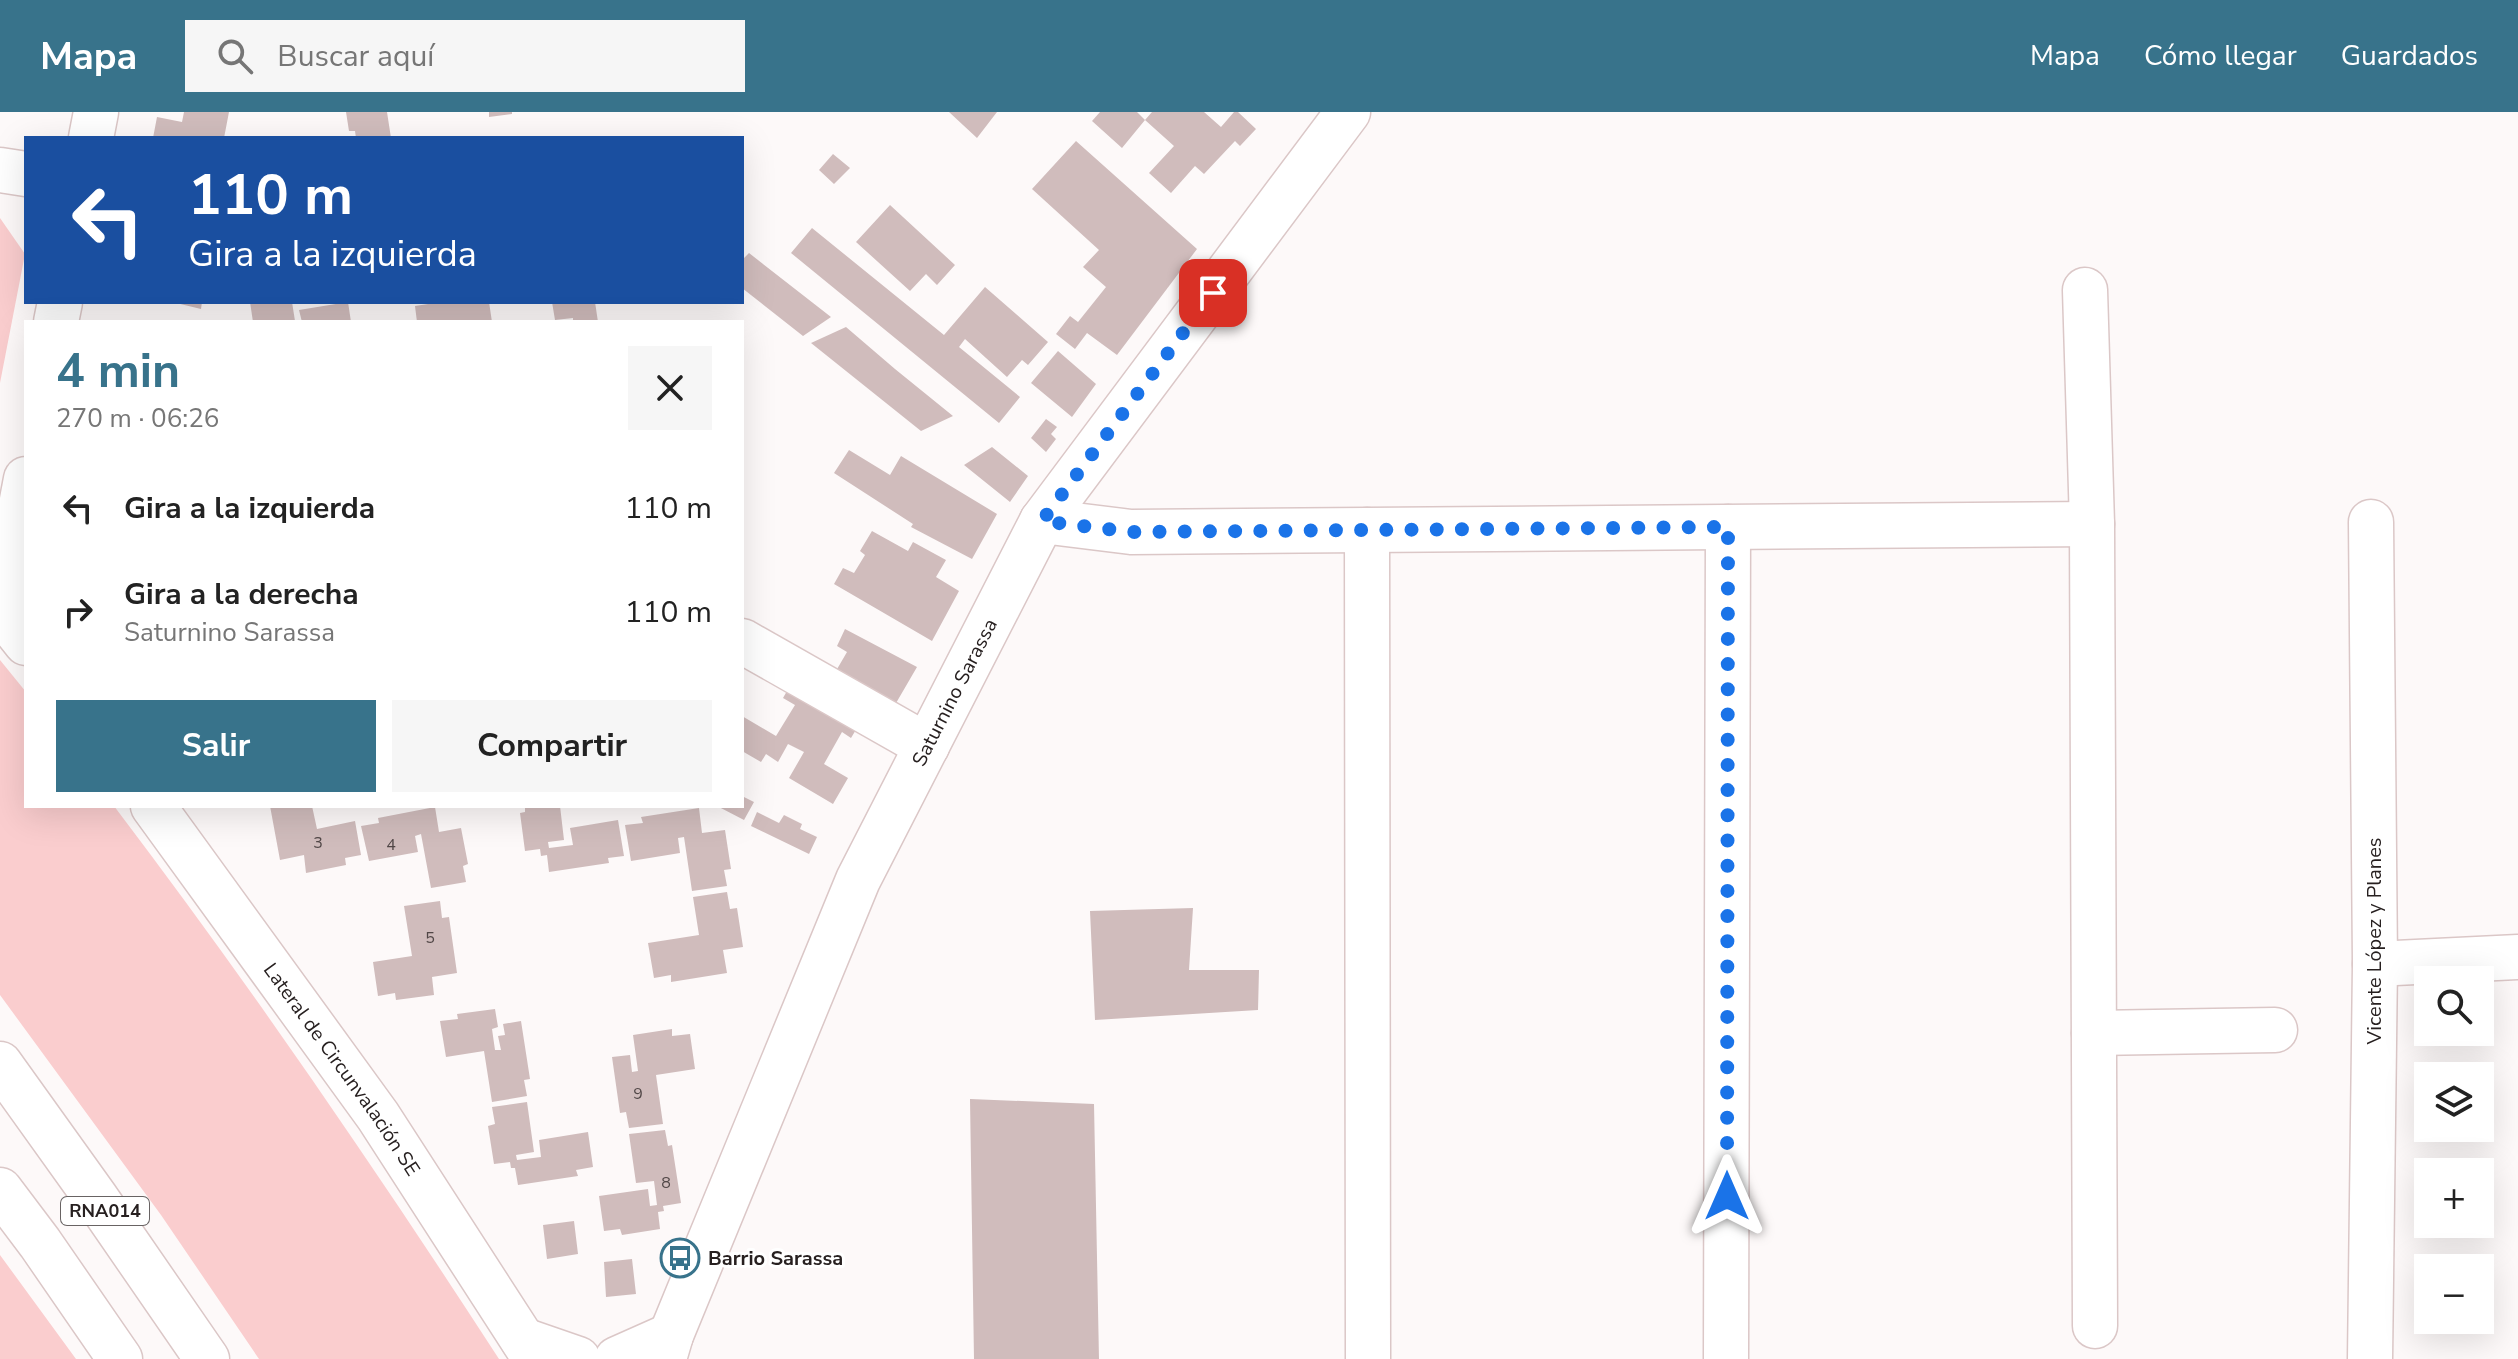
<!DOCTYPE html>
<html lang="es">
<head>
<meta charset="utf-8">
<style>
  :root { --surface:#fff; --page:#f6f6f6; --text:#222; --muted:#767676; --accent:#38738b }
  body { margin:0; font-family:"Nunito Sans",sans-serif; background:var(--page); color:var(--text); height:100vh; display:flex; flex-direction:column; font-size:30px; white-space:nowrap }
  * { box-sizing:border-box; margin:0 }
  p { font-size:26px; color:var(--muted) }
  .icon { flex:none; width:44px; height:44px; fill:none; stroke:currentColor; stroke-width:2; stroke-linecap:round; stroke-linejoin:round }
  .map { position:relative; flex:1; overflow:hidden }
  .drawer { position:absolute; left:24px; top:208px; width:720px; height:488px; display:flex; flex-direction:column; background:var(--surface); border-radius:0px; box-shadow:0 8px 32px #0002 }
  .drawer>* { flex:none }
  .banner { position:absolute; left:24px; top:24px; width:720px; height:168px; border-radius:0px; box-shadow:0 8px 32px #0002; background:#1a4fa0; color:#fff; overflow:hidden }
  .fabs { position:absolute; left:2414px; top:854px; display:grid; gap:16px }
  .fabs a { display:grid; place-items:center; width:80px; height:80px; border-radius:0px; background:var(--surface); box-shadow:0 8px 32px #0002; font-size:40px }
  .pin { position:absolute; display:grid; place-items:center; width:68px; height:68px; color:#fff; margin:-34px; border-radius:16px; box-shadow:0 4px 12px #0006 }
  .me { position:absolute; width:88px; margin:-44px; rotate:0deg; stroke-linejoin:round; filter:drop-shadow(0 0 6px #0008) }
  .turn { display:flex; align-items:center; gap:28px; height:168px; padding:0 32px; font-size:36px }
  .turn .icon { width:104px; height:104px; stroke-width:2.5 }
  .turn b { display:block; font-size:56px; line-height:68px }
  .round { display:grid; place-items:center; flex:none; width:84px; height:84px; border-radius:0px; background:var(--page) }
  .headline { display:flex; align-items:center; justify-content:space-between; height:136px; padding:0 32px }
  h1 { font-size:48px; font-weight:700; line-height:60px; color:var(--accent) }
  .button { display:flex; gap:16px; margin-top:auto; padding:16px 32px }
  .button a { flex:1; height:92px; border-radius:0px; background:var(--accent); color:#fff; font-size:32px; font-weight:700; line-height:92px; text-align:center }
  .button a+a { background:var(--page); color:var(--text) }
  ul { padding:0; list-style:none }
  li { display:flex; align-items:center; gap:24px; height:104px; padding:0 32px }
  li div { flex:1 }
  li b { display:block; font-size:30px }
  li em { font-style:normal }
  header { display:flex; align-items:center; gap:48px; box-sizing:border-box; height:112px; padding:0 40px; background:var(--accent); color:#fff }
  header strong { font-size:38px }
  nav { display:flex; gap:44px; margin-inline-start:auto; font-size:28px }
  .search { width:560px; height:72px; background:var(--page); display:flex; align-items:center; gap:20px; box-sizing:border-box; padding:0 28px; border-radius:0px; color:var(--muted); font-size:30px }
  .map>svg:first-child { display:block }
  .green { fill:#facdce }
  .building { fill:#d0bcbc }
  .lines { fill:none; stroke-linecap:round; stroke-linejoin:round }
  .minor-casing { stroke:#dbc7c7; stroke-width:47 }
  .tertiary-casing { stroke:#dbc7c7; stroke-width:47 }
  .motorway-casing { stroke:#dbc7c7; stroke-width:47 }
  .minor { stroke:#fff; stroke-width:44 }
  .tertiary { stroke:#fff; stroke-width:44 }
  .motorway { stroke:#fff; stroke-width:44 }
  .route { stroke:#1a73e8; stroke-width:14; stroke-dasharray:0 25.2 }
  .labels { text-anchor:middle; stroke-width:6; stroke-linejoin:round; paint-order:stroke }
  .number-label { font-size:16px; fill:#514747 }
  .shield { fill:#fff; stroke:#686363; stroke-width:2 }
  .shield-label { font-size:18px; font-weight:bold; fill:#272020 }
  .street-label { font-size:20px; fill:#272020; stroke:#fff }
  .poi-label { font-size:20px; font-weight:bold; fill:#272020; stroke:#fff; text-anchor:start }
</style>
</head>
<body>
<header>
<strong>Mapa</strong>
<div class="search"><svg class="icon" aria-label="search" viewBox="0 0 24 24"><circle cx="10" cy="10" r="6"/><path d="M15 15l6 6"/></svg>Buscar aquí</div>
<nav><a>Mapa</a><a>Cómo llegar</a><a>Guardados</a></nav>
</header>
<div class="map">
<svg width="2518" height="1247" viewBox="0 0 2518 1247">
  <rect width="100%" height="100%" fill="#fdf9f9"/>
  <path class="green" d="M0,106L25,142L0,271Z
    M0,548L26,580V694H114C250,873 377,1059 499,1247H259L161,1103L0,883Z
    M0,1143L76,1247H0Z"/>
  <path class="building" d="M184,0H229L224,26H153L157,5L182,10Z
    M346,0H387L391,26H356L355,19H349Z
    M489,0H512V2L489,5Z
    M949,0H997L977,26Z
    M1100,0H1137L1145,8L1152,0H1204L1221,15L1234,0H1238L1256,17L1240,34L1235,29L1204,62L1195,54L1171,81L1149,61L1174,34L1145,8L1122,36L1092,9Z
    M1076,29L1197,137L1117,243L1087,221L1075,237L1056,222L1070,204L1078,210L1106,175L1083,155L1099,138L1032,77Z
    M833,42L850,56L834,72L819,58Z
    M890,93L955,153L937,173L926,162L910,179L856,130Z
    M812,116L944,223L985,175L1048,230L1028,253L1022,248L1007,265L965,227L959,235L1020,285L999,311L791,141Z
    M749,141L831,205L803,224L742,176V148Z
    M172,190H202L201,197Z
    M250,190H292L295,209L253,210Z
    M348,190L351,210H302L299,198Z
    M441,190H472L473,192L489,190L492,210H417L415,194Z
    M552,190H595L598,210H573V206L555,208Z
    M846,215L895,257L953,304L921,319L811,231Z
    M1058,239L1096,272L1072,305L1031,271Z
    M1046,307L1057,315L1051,322L1056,327L1046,340L1031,326Z
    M992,335L1028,364L1010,390L964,353Z
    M849,338L890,363L901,344L997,402L972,447L911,415L913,412L834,361Z
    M872,419L908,439L913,430L946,448L936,465L959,479L932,529L834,472L843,456L854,461L865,443L860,439Z
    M845,517L917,555L892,598L833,564L847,540L837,534Z
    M791,572L860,611L851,626L842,620L824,652L848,666L833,692L789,666L804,640L788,632L778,650L766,642L761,650L742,639V604L776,624L795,593L783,586Z
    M742,684L754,690L744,708L717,694H742Z
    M270,694H312L317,717L355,709L361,743L345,746L346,753L306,761L304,743L280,748Z
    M525,694H560L564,728L548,730L549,736L573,733L570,716L618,708L624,744L608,746L609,751L549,760L547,743L541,744L540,737L525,739L520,701L525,700Z
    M435,695L439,720L461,716L468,752L463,754L466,770L431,776L421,722L415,724L418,740L369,749L361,714L379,711L378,706Z
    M699,696L702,721L725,718L731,757L724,758L727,774L692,779L684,725L678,726L680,741L631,749L625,713L643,711L641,705Z
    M757,700L779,711L784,703L802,712L800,717L817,725L809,742L751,714Z
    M727,780L730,797L737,796L743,835L723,838L727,861L671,870V863L654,866L648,831L699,823L693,785Z
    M440,789L442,806L449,805L457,861L432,865L434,883L396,888L395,881L378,884L373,850L412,844L404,794Z
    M1193,796L1189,858H1259L1258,898L1095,908L1090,799Z
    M495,897L498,915L492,917L495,938H501L498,924L505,923L503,912L521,909L530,967L524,968L527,984L492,990L484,939L446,945L440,909L458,907L457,902Z
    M672,917V924L690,922L695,957L656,963L663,1012L629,1016L626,1000L620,1001L612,945L630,943L632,960L638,959L633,923Z
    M970,987L1094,992L1099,1247H974Z
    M527,990L534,1040L516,1043L517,1048L541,1045L539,1028L588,1020L593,1055L576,1058L578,1064L518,1073L515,1056H511L510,1050L494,1052L488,1014L495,1012L492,995Z
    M665,1018L668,1034L672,1033L681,1091L663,1094L664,1099L658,1100L660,1117L622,1123L620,1117L604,1119L599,1084L648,1077L650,1094L657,1093L654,1069L636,1071L629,1022Z
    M574,1109L578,1142L547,1147L543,1113Z
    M632,1147L636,1182L606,1185L604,1150Z"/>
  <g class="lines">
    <defs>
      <g id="minor">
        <path d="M91,26L96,0"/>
        <path d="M0,58L26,62"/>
        <path d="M2085,178L2092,412L2095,1214"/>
        <path d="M56,210L60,190"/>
        <path d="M1042,409L1131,420L2092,412"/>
        <path d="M1367,418L1368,1247"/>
        <path d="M1,499L26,367"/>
        <path d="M742,529L927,634"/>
        <path d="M2375,852L2518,845"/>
        <path d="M2094,921L2275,918"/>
        <path d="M523,1228L578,1247"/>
        <path d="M617,1247L671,1223"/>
        <path id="s1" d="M664,1247L671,1223L858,768L1042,409L1348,0"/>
        <path d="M1726,1247L1728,415"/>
        <path d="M2370,1247L2375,852L2371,410"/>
      </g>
      <g id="tertiary">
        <path d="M0,498L26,531"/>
        <path id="s2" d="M153,694L378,1004L535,1247"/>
      </g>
      <path id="motorway" d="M0,952L96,1086L207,1247
        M0,1078L40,1131L120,1247"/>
    </defs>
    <use href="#minor" class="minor-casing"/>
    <use href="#tertiary" class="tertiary-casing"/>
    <use href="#motorway" class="motorway-casing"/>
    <use href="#minor" class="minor"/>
    <use href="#tertiary" class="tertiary"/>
    <use href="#motorway" class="motorway"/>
  </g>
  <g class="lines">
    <path class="route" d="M1213,181L1042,409L1131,420L1728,415L1727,1084"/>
  </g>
  <defs>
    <symbol id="bus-ring" viewBox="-11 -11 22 22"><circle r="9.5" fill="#fff" stroke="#38738b" stroke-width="1.5"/><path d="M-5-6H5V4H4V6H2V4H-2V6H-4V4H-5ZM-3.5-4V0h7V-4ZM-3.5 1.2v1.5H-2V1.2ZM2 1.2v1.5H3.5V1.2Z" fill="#38738b"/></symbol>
  </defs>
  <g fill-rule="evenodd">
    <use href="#bus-ring" x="658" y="1124" width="44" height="44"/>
  </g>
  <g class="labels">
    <g class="number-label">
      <text x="318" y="736">3</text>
      <text x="391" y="738">4</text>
      <text x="430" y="831">5</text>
      <text x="638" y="987">9</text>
      <text x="666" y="1076">8</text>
    </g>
    <rect class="shield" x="61" y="1085" width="88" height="28" rx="6"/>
    <g class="shield-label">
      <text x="105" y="1105">RNA014</text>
    </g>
    <g class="street-label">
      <text dy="7" stroke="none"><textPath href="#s1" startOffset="728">Saturnino Sarassa</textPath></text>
      <text transform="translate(2374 829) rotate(-90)" y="7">Vicente López y Planes</text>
      <text dy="7" stroke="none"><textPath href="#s2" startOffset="324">Lateral de Circunvalación SE</textPath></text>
    </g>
    <g class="poi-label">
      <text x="708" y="1153">Barrio Sarassa</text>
    </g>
  </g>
</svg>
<div class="fabs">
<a><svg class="icon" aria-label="search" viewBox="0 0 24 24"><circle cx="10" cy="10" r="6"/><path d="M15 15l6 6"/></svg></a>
<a><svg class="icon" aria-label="layers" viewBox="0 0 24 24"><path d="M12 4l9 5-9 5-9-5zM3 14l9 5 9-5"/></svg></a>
<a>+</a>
<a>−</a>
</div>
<div class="pin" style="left:1213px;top:181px;background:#d93025"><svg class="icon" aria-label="arrive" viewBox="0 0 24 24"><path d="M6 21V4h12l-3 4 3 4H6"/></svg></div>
<svg class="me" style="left:1727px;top:1084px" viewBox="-20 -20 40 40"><path d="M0-17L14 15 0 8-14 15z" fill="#1a73e8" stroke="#fff" stroke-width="4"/></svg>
<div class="banner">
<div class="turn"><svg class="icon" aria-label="left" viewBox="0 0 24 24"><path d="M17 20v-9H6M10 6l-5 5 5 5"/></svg><div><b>110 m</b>Gira a la izquierda</div></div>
</div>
<section class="drawer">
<div class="headline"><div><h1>4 min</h1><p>270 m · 06:26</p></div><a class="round"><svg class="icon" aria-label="close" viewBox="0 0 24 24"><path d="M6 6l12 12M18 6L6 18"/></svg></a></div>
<ul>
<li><svg class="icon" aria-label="left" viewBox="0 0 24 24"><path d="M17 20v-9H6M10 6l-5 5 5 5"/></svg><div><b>Gira a la izquierda</b></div><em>110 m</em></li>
<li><svg class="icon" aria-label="right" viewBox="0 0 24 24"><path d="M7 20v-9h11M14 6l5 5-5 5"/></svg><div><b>Gira a la derecha</b><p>Saturnino Sarassa</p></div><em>110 m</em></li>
</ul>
<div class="button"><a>Salir</a><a>Compartir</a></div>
</section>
</div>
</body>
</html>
